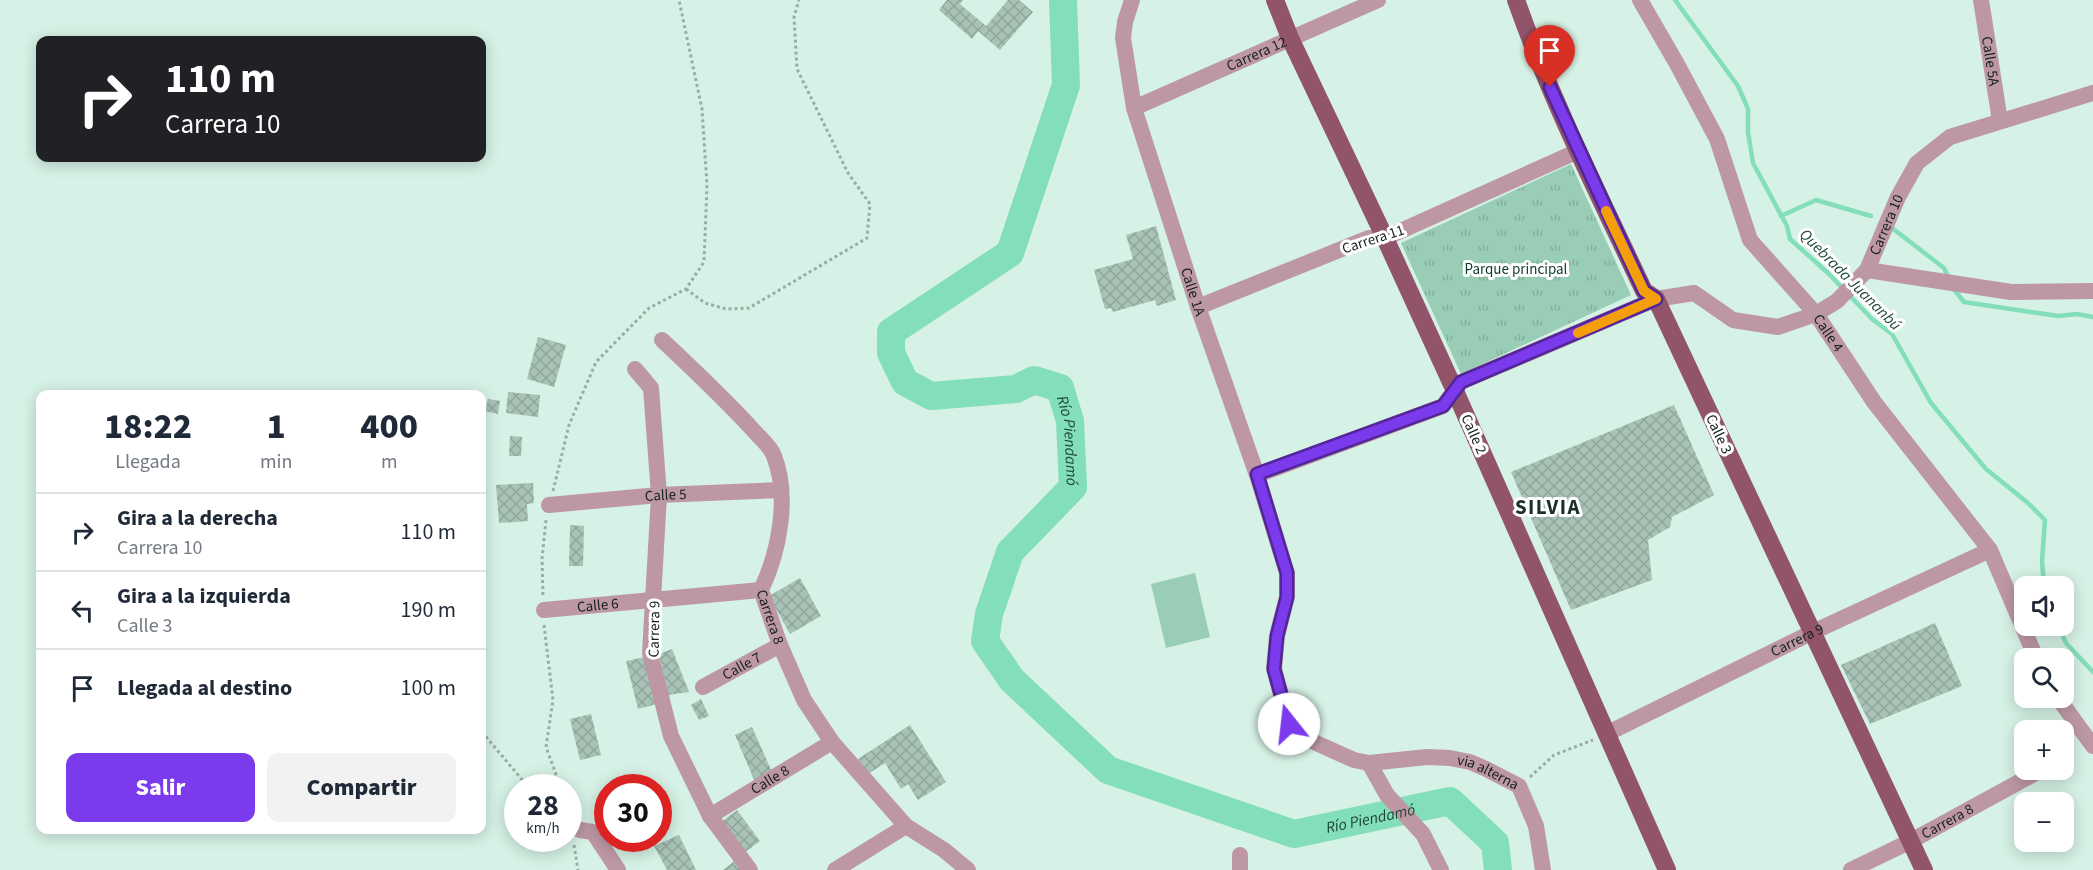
<!DOCTYPE html>
<html lang="es">
<head>
<meta charset="utf-8">
<style>
  :root { --surface:#fff; --page:#f2f2f3; --text:#1f2937; --muted:#747a83; --line:#e0e1e3; --accent:#7c3aed }
  body { margin:0; font-family:"Source Sans 3",sans-serif; background:var(--page); color:var(--text); height:100vh; display:flex; flex-direction:column; font-size:22px; white-space:nowrap }
  * { box-sizing:border-box; margin:0 }
  p { font-size:20px; color:var(--muted) }
  .icon { flex:none; width:33px; height:33px; fill:none; stroke:currentColor; stroke-width:2; stroke-linecap:round; stroke-linejoin:round }
  .map { position:relative; flex:1; overflow:hidden }
  .sheet { position:absolute; left:36px; top:390px; width:450px; height:444px; display:flex; flex-direction:column; background:var(--surface); border-radius:12px; box-shadow:0 3px 15px #0003 }
  .sheet>* { flex:none }
  .hud { position:absolute; left:36px; top:36px; width:450px; height:126px; border-radius:12px; box-shadow:0 3px 15px #0003; background:#202124; color:#fff; overflow:hidden }
  .controls { position:absolute; left:2014px; top:576px; display:grid; gap:12px }
  .controls a { display:grid; place-items:center; width:60px; height:60px; border-radius:12px; background:var(--surface); box-shadow:0 3px 15px #0003; font-size:30px }
  .speed { position:absolute; left:504px; top:774px; display:flex; gap:12px; font-size:30px; font-weight:700; text-align:center }
  .speed>* { display:grid; place-content:center; width:78px; height:78px; border-radius:50%; background:var(--surface); box-shadow:0 3px 15px #0003; line-height:1 }
  .speed small { font-size:15px; font-weight:400 }
  .speed .limit { border:9px solid #d22; background:#fff; color:#111 }
  .pin { position:absolute; display:grid; place-items:center; width:51px; height:51px; color:#fff; margin:-62px -26px; border-radius:50% 50% 50% 0; rotate:-45deg; box-shadow:0 0 6px #0007 }
  .pin .icon { rotate:45deg }
  .me { position:absolute; width:66px; margin:-33px; rotate:344deg; stroke-linejoin:round; filter:drop-shadow(0 0 4px #0008) }
  .turn { display:flex; align-items:center; gap:21px; height:126px; padding:0 30px; font-size:27px }
  .turn .icon { width:78px; height:78px; stroke-width:2.5 }
  .turn b { display:block; font-size:42px; line-height:51px }
  .eta { display:flex; justify-content:space-evenly; align-items:center; height:102px; text-align:center }
  .eta b { font-size:36px; font-weight:800; line-height:42px }
  .primary-button { display:flex; gap:12px; margin-top:auto; padding:12px 30px }
  .primary-button a { flex:1; height:69px; border-radius:12px; background:var(--accent); color:#fff; font-size:24px; font-weight:800; line-height:69px; text-align:center }
  .primary-button a+a { background:var(--page); color:var(--text) }
  ul { padding:0; list-style:none }
  li { display:flex; align-items:center; gap:18px; height:78px; padding:0 30px; border-top:2px solid var(--line) }
  li div { flex:1 }
  li b { display:block; font-size:22px }
  li em { font-style:normal }
  .map>svg:first-child { display:block }
  .grass { fill:url(#grass-tufts) }
  .pitch { fill:#99cdb6 }
  .lines { fill:none; stroke-linecap:round; stroke-linejoin:round }
  .stream { stroke:#83deba; stroke-width:4.5 }
  .river { stroke:#83deba; stroke-width:28 }
  .building { fill:url(#building-cross-hatch) }
  .path { stroke:#98aea5; stroke-width:3; stroke-dasharray:3 3; stroke-linecap:butt }
  .minor { stroke:#bd98a4; stroke-width:16 }
  .major { stroke:#92546a; stroke-width:18 }
  .route-casing { stroke:#51269a; stroke-width:15 }
  .route { stroke:#7c3aed; stroke-width:10 }
  .slow { stroke:#f59e0b; stroke-width:10 }
  .labels { text-anchor:middle; stroke-width:6; stroke-linejoin:round; paint-order:stroke }
  .street-label { font-size:15px; fill:#16201c; stroke:#fff }
  .park-label { font-size:15px; fill:#0d3729; stroke:#fff }
  .water-label { font-size:16px; font-style:italic; fill:#1e4737; stroke:#fff }
  .district-label { font-size:21px; font-weight:bold; letter-spacing:1.5px; fill:#1b3128; stroke:#fff }
</style>
</head>
<body>
<div class="map">
<svg width="2093" height="870" viewBox="0 0 2093 870">
  <defs>
    <pattern id="grass-tufts" width="24" height="20" patternUnits="userSpaceOnUse" patternTransform="scale(1.5)"><rect width="24" height="20" fill="#99cdb6"/><path d="M3 7l-1-3M5 7V3M7 7l1-3M15 17l-1-3M17 17v-4M19 17l1-3" fill="none" stroke="#83b09c"/></pattern>
    <pattern id="building-cross-hatch" width="8" height="8" patternUnits="userSpaceOnUse" patternTransform="scale(1.5)"><rect width="8" height="8" fill="#a8c2b6"/><path d="M0 0l8 8M0 8l8-8" fill="none" stroke="#90a69c"/></pattern>
  </defs>
  <rect width="100%" height="100%" fill="#d6f1e5"/>
  <path class="grass" d="M1571,164L1631,295L1461,374L1401,243Z"/>
  <path class="pitch" d="M1195,573L1210,637L1166,648L1151,584Z"/>
  <g class="lines">
    <path class="stream" d="M1675,0L1738,86L1748,109V132L1753,163L1787,226L1790,239L1828,273L1872,319L1892,334L1931,403L1986,469L2028,503L2045,520L2042,561L2044,586
      M1781,216L1816,200L1871,216
      M1892,228L1944,268L1949,279
      M1952,287L1964,302L2058,316L2077,314L2093,317
      M2058,626L2066,643L2093,672"/>
    <path class="river" id="s1" d="M1063,0L1066,85L1010,253L891,332V353L905,382L931,396L1016,389L1034,380L1060,388L1070,421L1073,487L1010,552L989,614L985,641L1012,680L1108,770L1294,834L1450,801L1495,843L1498,870"/>
  </g>
  <path class="building" d="M947,0H963L960,4L986,26L1008,0H1019L1033,12L1000,50L978,31L972,39L939,10Z
    M1156,226L1176,300L1157,306L1155,300L1113,312L1111,308L1105,309L1094,270L1133,259L1126,235Z
    M538,337L566,345L554,387L527,379Z
    M508,392L540,395L538,417L506,413Z
    M488,399L500,401L498,414L485,411Z
    M1674,405L1714,495L1672,517L1670,527L1648,540L1652,580L1571,610L1511,472Z
    M510,436L522,437L521,456H509Z
    M533,483L534,503L527,504L528,521L499,523L496,485Z
    M570,525L584,526L583,566H569Z
    M800,578L821,616L790,634L769,596Z
    M1935,623L1962,686L1870,724L1841,665Z
    M672,649L689,692L668,695L659,654Z
    M645,657L657,704L638,709L626,661Z
    M701,699L709,716L699,720L691,705Z
    M591,714L601,755L580,760L570,719Z
    M910,725L946,782L918,800L908,784L901,789L885,763L868,774L858,759Z
    M752,727L773,774L755,782L735,735Z
    M737,810L760,841L743,854L720,823Z
    M679,835L696,870H667L654,846Z
    M737,859L746,870H723Z"/>
  <g class="lines">
    <path class="path" d="M686,289L705,303L726,309L749,308L867,238L870,204L848,173L797,69L794,17L799,0
      M553,491L569,425L596,362L649,308L686,289L704,262L707,185L702,109L679,0
      M543,595L542,559L546,520
      M544,625L553,700L546,747L561,788
      M482,732L529,788
      M1530,777L1554,755L1593,740
      M568,802L575,817
      M574,845L578,870"/>
    <g class="minor">
      <path id="s2" d="M1132,0L1125,22L1123,38L1134,108L1198,307L1257,475L1287,573V597L1277,636L1274,669L1289,724L1316,743L1354,760L1369,763L1387,795L1423,834L1441,870"/>
      <path id="s3" d="M1640,0L1677,64L1717,139L1750,240L1816,314L1874,402L1990,550L2036,658"/>
      <path id="s4" d="M1981,0L2000,121"/>
      <path id="s5" d="M1134,108L1378,0"/>
      <path d="M1867,270L2011,292L2093,291"/>
      <path d="M1198,307L1369,238H1385L1578,151"/>
      <path id="s6" d="M662,340C694,370 725,399 754,431C760,438 771,447 774,456C790,497 779,552 761,590L780,645L804,700L832,742L906,826L944,850L968,870"/>
      <path d="M635,369L651,388L659,495L650,653L671,736L710,816L750,870"/>
      <path id="s7" d="M1257,475L1443,406L1461,382L1656,299L1694,293L1733,320L1778,327L1816,314L1837,301L1867,270L1898,197L1917,163L1950,137L2093,93"/>
      <path id="s8" d="M549,505L659,495L781,490"/>
      <path id="s9" d="M544,610L761,590"/>
      <path id="s10" d="M703,687L780,645"/>
      <path d="M2058,698L2093,746"/>
      <path id="s11" d="M1606,734L1813,632L1990,550"/>
      <path id="s12" d="M1369,763L1427,757L1450,758L1470,762L1484,768L1519,786L1536,826L1543,870"/>
      <path id="s13" d="M710,816L832,742"/>
      <path d="M580,830L593,832L618,870"/>
      <path d="M835,870L906,826"/>
      <path d="M1240,870V855"/>
      <path id="s14" d="M1851,870L1911,841L2041,770"/>
    </g>
    <path class="major" d="M1275,0L1290,38L1385,238L1455,391L1667,870
      M1516,0C1551,100 1599,195 1644,291L1656,299L1924,870"/>
  </g>
  <g class="lines">
    <defs>
      <path id="route" d="M1289,724L1274,669L1277,636L1287,597V573L1257,474L1443,406L1461,382L1656,299L1644,291L1550,87"/>
    </defs>
    <use href="#route" class="route-casing"/>
    <use href="#route" class="route"/>
    <path class="slow" d="M1578,333L1656,299L1644,291L1606,211"/>
  </g>
  <g class="labels">
    <g class="street-label">
      <text dy="5" stroke="none"><textPath href="#s5" startOffset="134">Carrera 12</textPath></text>
      <text dy="5" stroke="none"><textPath href="#s4" startOffset="62">Calle 5A</textPath></text>
      <text dy="5" stroke="none"><textPath href="#s7" startOffset="729">Carrera 10</textPath></text>
      <text transform="translate(1373 239) rotate(-18)" y="5">Carrera 11</text>
      <text dy="5" stroke="none"><textPath href="#s2" startOffset="303">Calle 1A</textPath></text>
      <text dy="5" stroke="none"><textPath href="#s3" startOffset="387">Calle 4</textPath></text>
      <text transform="translate(1474 434) rotate(66)" y="5">Calle 2</text>
      <text transform="translate(1719 434) rotate(65)" y="5">Calle 3</text>
      <text dy="5" stroke="none"><textPath href="#s8" startOffset="117">Calle 5</textPath></text>
      <text dy="5" stroke="none"><textPath href="#s9" startOffset="54">Calle 6</textPath></text>
      <text dy="5" stroke="none"><textPath href="#s6" startOffset="328">Carrera 8</textPath></text>
      <text transform="translate(654 629) rotate(-89)" y="5">Carrera 9</text>
      <text dy="5" stroke="none"><textPath href="#s11" startOffset="213">Carrera 9</textPath></text>
      <text dy="5" stroke="none"><textPath href="#s10" startOffset="44">Calle 7</textPath></text>
      <text dy="5" stroke="none"><textPath href="#s12" startOffset="122">via alterna</textPath></text>
      <text dy="5" stroke="none"><textPath href="#s13" startOffset="70">Calle 8</textPath></text>
      <text dy="5" stroke="none"><textPath href="#s14" startOffset="108">Carrera 8</textPath></text>
    </g>
    <g class="park-label">
      <text x="1516" y="274">Parque principal</text>
    </g>
    <g class="water-label">
      <text transform="translate(1851 279) rotate(45)" y="6">Quebrada Juananbú</text>
      <text dy="6" stroke="none"><textPath href="#s1" startOffset="674">Río Piendamó</textPath></text>
      <text dy="6" stroke="none"><textPath href="#s1" startOffset="1358">Río Piendamó</textPath></text>
    </g>
    <g class="district-label">
      <text x="1548" y="514">SILVIA</text>
    </g>
  </g>
</svg>
<div class="controls">
<a><svg class="icon" aria-label="sound" viewBox="0 0 24 24"><path d="M4 9h4l5-4v14l-5-4H4zM17 9q2 3 0 6"/></svg></a>
<a><svg class="icon" aria-label="search" viewBox="0 0 24 24"><circle cx="10" cy="10" r="6"/><path d="M15 15l6 6"/></svg></a>
<a>+</a>
<a>−</a>
</div>
<div class="speed"><div>28<small>km/h</small></div><div class="limit">30</div></div>
<div class="pin" style="left:1550px;top:87px;background:#d93025"><svg class="icon" aria-label="arrive" viewBox="0 0 24 24"><path d="M6 21V4h12l-3 4 3 4H6"/></svg></div>
<svg class="me" style="left:1289px;top:724px" viewBox="-20 -20 40 40"><circle r="19" fill="#fff"/><path d="M0-13L10 11 0 6-10 11z" fill="#7c3aed"/></svg>
<div class="hud">
<div class="turn"><svg class="icon" aria-label="right" viewBox="0 0 24 24"><path d="M7 20v-9h11M14 6l5 5-5 5"/></svg><div><b>110 m</b>Carrera 10</div></div>
</div>
<section class="sheet">
<div class="eta">
<div><b>18:22</b><p>Llegada</p></div>
<div><b>1</b><p>min</p></div>
<div><b>400</b><p>m</p></div>
</div>
<ul>
<li><svg class="icon" aria-label="right" viewBox="0 0 24 24"><path d="M7 20v-9h11M14 6l5 5-5 5"/></svg><div><b>Gira a la derecha</b><p>Carrera 10</p></div><em>110 m</em></li>
<li><svg class="icon" aria-label="left" viewBox="0 0 24 24"><path d="M17 20v-9H6M10 6l-5 5 5 5"/></svg><div><b>Gira a la izquierda</b><p>Calle 3</p></div><em>190 m</em></li>
<li><svg class="icon" aria-label="arrive" viewBox="0 0 24 24"><path d="M6 21V4h12l-3 4 3 4H6"/></svg><div><b>Llegada al destino</b></div><em>100 m</em></li>
</ul>
<div class="primary-button"><a>Salir</a><a>Compartir</a></div>
</section>
</div>
</body>
</html>
